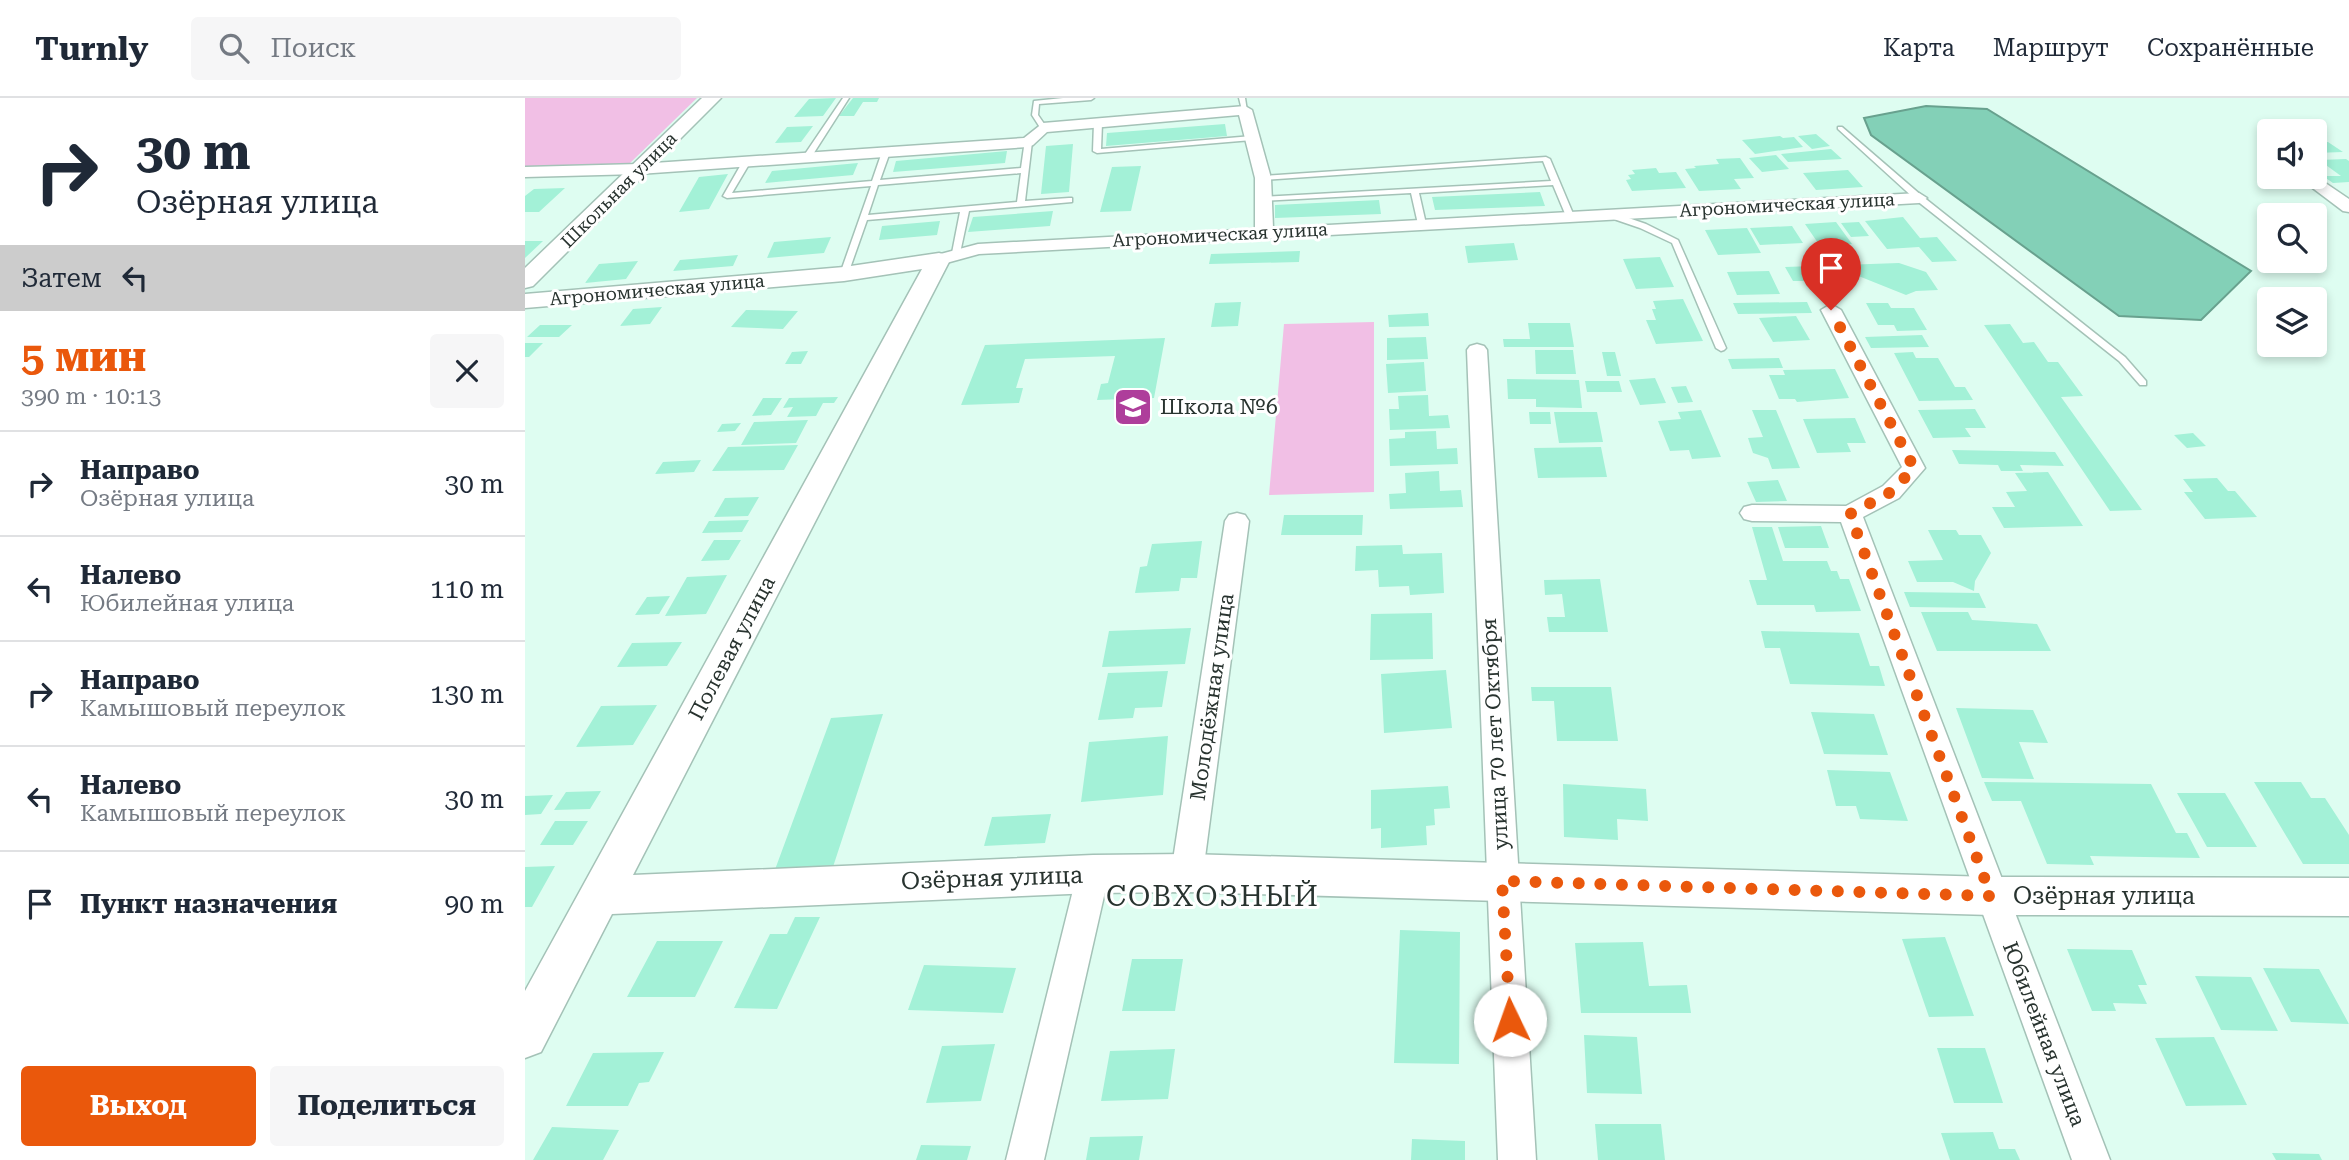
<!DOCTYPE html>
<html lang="ru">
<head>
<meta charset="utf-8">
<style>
  :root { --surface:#fff; --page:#f6f6f7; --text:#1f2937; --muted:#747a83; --line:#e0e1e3; --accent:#ea580c }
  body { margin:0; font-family:"Roboto Serif",serif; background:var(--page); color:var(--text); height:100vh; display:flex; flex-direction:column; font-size:26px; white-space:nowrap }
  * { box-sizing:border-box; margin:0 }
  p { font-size:23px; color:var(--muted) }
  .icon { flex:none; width:38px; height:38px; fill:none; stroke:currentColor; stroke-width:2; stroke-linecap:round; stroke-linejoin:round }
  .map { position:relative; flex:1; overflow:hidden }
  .drawer { display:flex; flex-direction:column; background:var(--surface); width:525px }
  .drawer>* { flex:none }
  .guide { background:#fff; color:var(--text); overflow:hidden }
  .controls { position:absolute; left:1732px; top:21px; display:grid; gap:14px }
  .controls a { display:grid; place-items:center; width:70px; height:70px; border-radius:7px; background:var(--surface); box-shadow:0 4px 10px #0003; font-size:35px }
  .pin { position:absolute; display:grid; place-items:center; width:60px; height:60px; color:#fff; margin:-72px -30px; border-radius:50% 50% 50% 0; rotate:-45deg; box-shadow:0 0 7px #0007 }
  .pin .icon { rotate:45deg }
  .me { position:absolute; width:77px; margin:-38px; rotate:357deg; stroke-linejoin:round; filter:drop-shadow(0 0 5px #0008) }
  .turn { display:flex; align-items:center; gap:24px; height:147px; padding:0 21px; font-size:32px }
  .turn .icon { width:91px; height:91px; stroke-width:2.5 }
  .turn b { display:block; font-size:49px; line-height:60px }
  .then { display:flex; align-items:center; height:66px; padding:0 21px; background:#0003; gap:14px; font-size:26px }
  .round { display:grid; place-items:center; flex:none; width:74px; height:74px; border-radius:7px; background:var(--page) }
  .head { display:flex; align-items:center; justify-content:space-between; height:119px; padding:0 21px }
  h1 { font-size:42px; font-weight:700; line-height:52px; color:var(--accent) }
  .action { display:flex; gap:14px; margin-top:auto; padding:14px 21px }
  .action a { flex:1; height:80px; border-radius:7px; background:var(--accent); color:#fff; font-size:28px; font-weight:700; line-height:80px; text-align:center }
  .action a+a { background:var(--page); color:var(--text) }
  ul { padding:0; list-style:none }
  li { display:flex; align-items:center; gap:21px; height:105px; padding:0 21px; border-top:2px solid var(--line) }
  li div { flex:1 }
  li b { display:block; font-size:26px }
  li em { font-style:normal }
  header { display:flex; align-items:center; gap:42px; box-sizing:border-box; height:98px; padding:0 35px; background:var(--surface); border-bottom:2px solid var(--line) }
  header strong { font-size:33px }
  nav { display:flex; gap:38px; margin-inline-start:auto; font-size:24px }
  .search { width:490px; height:63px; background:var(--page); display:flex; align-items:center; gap:18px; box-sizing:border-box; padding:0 24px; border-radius:7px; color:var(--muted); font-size:26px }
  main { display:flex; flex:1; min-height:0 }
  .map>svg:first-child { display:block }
  .green { fill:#f1bfe5 }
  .water { fill:#83d0b7; stroke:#68a18e; stroke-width:2 }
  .building { fill:#a3f1d7 }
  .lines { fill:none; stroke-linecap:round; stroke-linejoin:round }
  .service-casing { stroke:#a4c2b7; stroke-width:3 }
  .minor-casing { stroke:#a4c2b7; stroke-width:3 }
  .tertiary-casing { stroke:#a4c2b7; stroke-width:3 }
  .service { fill:#fff; fill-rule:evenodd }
  .minor { fill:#fff; fill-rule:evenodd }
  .tertiary { fill:#fff; fill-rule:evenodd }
  .route { stroke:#ea580c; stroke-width:12; stroke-dasharray:0 21.6 }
  .labels { text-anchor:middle; stroke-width:6; stroke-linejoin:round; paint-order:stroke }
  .far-street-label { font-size:18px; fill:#28332f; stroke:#fff }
  .poi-label { font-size:21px; fill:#28332f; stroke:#fff; text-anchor:start }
  .street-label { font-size:21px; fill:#28332f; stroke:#fff }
  .near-street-label { font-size:24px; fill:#28332f; stroke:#fff }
  .near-quarter-label { font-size:28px; letter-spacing:2px; fill:#28332f; stroke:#fff }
</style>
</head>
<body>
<header>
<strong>Turnly</strong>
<div class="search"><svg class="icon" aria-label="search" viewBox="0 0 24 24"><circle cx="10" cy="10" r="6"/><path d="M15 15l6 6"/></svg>Поиск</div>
<nav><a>Карта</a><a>Маршрут</a><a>Сохранённые</a></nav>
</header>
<main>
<section class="drawer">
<div class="guide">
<div class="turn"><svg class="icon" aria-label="right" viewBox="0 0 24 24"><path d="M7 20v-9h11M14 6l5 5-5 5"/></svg><div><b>30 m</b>Озёрная улица</div></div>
<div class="then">Затем<svg class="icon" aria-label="left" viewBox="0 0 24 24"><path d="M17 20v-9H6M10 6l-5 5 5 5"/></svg></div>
</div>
<div class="head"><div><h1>5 мин</h1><p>390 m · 10:13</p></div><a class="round"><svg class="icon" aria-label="close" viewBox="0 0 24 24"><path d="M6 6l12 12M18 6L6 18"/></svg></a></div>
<ul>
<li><svg class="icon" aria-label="right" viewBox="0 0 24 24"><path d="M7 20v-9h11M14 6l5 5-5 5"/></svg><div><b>Направо</b><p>Озёрная улица</p></div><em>30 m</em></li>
<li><svg class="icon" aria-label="left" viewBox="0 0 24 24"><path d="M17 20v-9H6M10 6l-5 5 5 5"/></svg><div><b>Налево</b><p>Юбилейная улица</p></div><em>110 m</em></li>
<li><svg class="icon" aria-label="right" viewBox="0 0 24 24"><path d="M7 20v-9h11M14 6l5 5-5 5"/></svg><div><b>Направо</b><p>Камышовый переулок</p></div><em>130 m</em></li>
<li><svg class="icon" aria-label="left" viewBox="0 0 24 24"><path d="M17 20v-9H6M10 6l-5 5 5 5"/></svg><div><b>Налево</b><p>Камышовый переулок</p></div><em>30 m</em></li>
<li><svg class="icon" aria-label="arrive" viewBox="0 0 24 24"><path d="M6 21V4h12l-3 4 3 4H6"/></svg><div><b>Пункт назначения</b></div><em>90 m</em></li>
</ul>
<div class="action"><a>Выход</a><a>Поделиться</a></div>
</section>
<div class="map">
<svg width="1824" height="1062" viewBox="0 0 1824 1062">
  <rect width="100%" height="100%" fill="#defdf1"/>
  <path class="green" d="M0,0H172L102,68L0,71Z
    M849,224V394L744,397L759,226Z"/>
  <path class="water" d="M1401,8L1462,11L1726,173L1676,222L1594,218L1346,37L1339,20Z"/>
  <path class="building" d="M311,0L298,18L269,19L284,1Z
    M328,0H354L352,4H338L329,18H314Z
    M700,26L702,38L581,48L582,35Z
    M288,28L276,44L250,45L262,29Z
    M1291,36L1305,48L1287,51L1273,38Z
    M1255,38L1258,40L1269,39L1278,49L1230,56L1217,42Z
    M1790,44H1803L1818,54L1790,55Z
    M548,46L544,94L516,96L521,48Z
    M1306,51L1317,61L1263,64L1256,56Z
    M482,53L480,65L368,74L371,63Z
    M1251,57L1264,71L1237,74L1224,60Z
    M1215,60L1229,80L1209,81L1216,91L1174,93L1160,71L1171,70L1169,68L1194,66L1191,61Z
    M1821,61L1824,63V84L1808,85L1798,78H1816L1794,62Z
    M333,65L328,77L240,85L247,73Z
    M616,68L606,113L575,114L587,69Z
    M1131,70L1134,75L1151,74L1161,90L1107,93L1101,82L1106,81L1103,77L1110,76L1107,72Z
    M1323,72L1338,89L1291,92L1278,75Z
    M203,76L184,111L154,114L174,79Z
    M40,90L14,114H0V98L9,91Z
    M1015,94L1020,108L910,112L907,99Z
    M854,102L856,116L750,120V107Z
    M528,113L525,128L443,134L448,119Z
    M1378,119L1395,140L1412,139L1432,163L1407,164L1394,149L1362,151L1340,123Z
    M415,123L412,137L354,142L357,128Z
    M1311,124L1327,146L1295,148L1280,126Z
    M1334,124L1344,138L1326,139L1316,125Z
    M1267,128L1278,145L1235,147L1225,130Z
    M1222,130L1236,155L1193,157L1180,132Z
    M306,139L299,155L242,160L249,144Z
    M0,143H18L0,160Z
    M989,145L993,162L943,165L940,148Z
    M775,153L774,164L684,166L686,156Z
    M213,157L208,168L148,173L155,162Z
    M1135,159L1149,189L1111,191L1098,161Z
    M113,163L101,181L60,185L74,166Z
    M1374,165L1401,174L1413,192L1391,193L1381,197L1326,175L1287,177L1291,183H1268L1260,169Z
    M1244,173L1255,196L1212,197L1202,174Z
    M1158,201L1178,243L1131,246L1121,222H1131L1127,211H1131L1128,203Z
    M716,204L713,228L686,229L690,205Z
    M1282,204L1287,215L1213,216L1208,205Z
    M1341,205H1363L1366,210H1389L1402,232L1372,233L1369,227H1353Z
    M137,209L125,226L95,228L108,211Z
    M221,212L273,213L258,231L206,229Z
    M903,215L904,228L864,229L863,217Z
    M1271,218L1285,242L1248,244L1234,220Z
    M1003,225H1045L1049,249H979L978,241H1005Z
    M1485,226L1498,245L1509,244L1523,264H1533L1558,298L1536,299L1617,412L1585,413L1459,227Z
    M15,227H47L34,239H2Z
    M1397,237L1404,249L1346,250L1340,239Z
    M901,239L903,261L862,262V240Z
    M640,240L629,300L572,302L576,286L583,285L590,258L500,261L491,290H498L494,305L436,307L460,247Z
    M0,245H18L4,259H0Z
    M1010,252H1048L1051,276H1011Z
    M283,253L276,266H260L267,254Z
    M1077,254H1090L1096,278H1082Z
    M1388,254L1391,260H1413L1430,289H1440L1448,302L1394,303L1369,255Z
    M1254,260L1258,270L1207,271L1203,261Z
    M899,264L901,293L863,295L861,266Z
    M1310,271L1324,300L1272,304L1270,301H1254L1244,277H1260L1258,272Z
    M1130,280L1141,305L1115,307L1104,282Z
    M982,281L1054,282L1057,310L1011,309V301H983Z
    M1060,283H1094L1097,294H1062Z
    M1161,288L1168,304L1153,305L1146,289Z
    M903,297L904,318L923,317L925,330L865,332L864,311H874L873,298Z
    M313,299L309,305H298L291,318L262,319L268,309L258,310L264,300Z
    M238,300H257L246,317L227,318Z
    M1450,311L1461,330H1440L1446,339L1408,340L1393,312Z
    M1176,312L1196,359L1167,361L1164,352L1145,353L1133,323L1156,321L1153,314Z
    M1227,312H1251L1275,370L1247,371L1243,360L1228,355L1223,340L1238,339Z
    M1004,314H1025L1026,326H1005Z
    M1029,314H1072L1078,344L1034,345Z
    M1330,320L1341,345H1322L1326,354L1292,355L1278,321Z
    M283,322L271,345L216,347L229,324Z
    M216,325L210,333L192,334L197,326Z
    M911,333L912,351L932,350L933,366L865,368L864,341L880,340V334Z
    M1668,335L1681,348L1662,350L1649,337Z
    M273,347L259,372L187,373L203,349Z
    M1076,349L1082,379L1013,380L1009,350Z
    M1427,352L1530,354L1539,368L1495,367L1498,373H1476L1473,367L1434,366Z
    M176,362L169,374L130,376L138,364Z
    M914,373L915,393L936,392L938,409L865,411L864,396L881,395L880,375Z
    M1523,374L1558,428L1479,430L1467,409H1490L1481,394L1502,393L1490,375Z
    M1692,380L1703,393H1710L1732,419L1680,421L1659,394H1668L1658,381Z
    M1253,382L1262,403L1231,404L1222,384Z
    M234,399L223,418L189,419L200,400Z
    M759,417H838L837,437H756Z
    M224,422L217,434L177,435L184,423Z
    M1296,428L1304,450H1260L1253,429Z
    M1227,429H1247L1258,463H1302L1306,473H1312L1315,481H1324L1336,513L1291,514L1289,507H1232L1224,482H1242Z
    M1403,432H1431L1434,437H1456L1466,455L1450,483L1449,493L1428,484H1392L1383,463L1418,462Z
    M189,442H216L204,462L176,463Z
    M677,443L672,480H656L654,493L610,495L615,469L622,468L627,446Z
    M877,447L878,456L917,455L919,495L885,497L884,488L854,489L853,472L830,473L831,448Z
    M202,477L181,516L140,518L162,479Z
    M1075,481L1083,534H1024L1022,519H1040L1037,496L1020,497L1019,482Z
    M1379,494L1454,495L1461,510L1385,509Z
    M145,498L134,516L110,517L122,499Z
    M1396,514H1443L1447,522L1512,526L1526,553H1412Z
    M907,515L908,561L845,562L846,516Z
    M666,530L660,566L577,569L584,533Z
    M1236,533L1334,535L1345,568H1354L1360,588L1265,586L1255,550H1240Z
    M157,544L142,568L92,569L107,545Z
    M921,572L927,630L859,635L856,576Z
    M643,573L637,609L610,610L608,620L573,622L583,575Z
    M1006,589H1086L1093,643H1032L1029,603H1007Z
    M132,607L108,647L51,649L76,608Z
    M1431,610L1508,612L1523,645L1494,644L1509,681L1457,680Z
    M1286,614L1349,616L1363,657L1299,656Z
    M358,616L307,772L248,777L306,620Z
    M643,638L638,697L556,704L564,644Z
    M1302,672L1365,674L1383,723L1335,721L1331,708H1311Z
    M1459,684L1626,686L1651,735H1662L1675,760L1565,758L1569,767L1522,766L1496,703H1467Z
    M1729,684H1776L1786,700H1800L1824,737V766H1778Z
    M1038,686L1121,691L1123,723L1092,721L1093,742L1039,739Z
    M923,688L925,710L909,711L910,727L901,728L902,747L856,750V730L846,731V692Z
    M76,693L65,711L29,712L41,694Z
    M1652,695H1700L1732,749H1682Z
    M28,697L16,716L0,717V698Z
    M526,716L520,745L459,748L467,719Z
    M30,723H63L48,747H15Z
    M30,768L7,809H0V769Z
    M270,819H295L252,911L209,910L245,836H262Z
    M875,832L935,834L934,966L869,965Z
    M1420,839L1449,918L1404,919L1377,841Z
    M132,843H198L170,899H102Z
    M1118,844L1124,888L1162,887L1166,915H1056L1050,845Z
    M1542,851L1607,852L1622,887H1613L1622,906L1588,905L1591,913H1567Z
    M607,861H658L650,913H597Z
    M399,867L491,870L478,915L383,912Z
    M1738,870L1794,871L1824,926L1766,924Z
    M1670,878L1726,879L1753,933L1696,932Z
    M1059,937L1112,939L1117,996L1062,995Z
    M1689,939L1722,1007L1661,1008L1630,940Z
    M470,946L456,1003L401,1005L417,948Z
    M1412,950H1460L1478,1005H1429Z
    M650,951L643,1001L576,1003L585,953Z
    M139,954L124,984L114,985L103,1008H41L68,955Z
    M1070,1026H1136L1140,1062H1073Z
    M27,1029L94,1032L78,1062H8Z
    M1468,1034L1474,1051H1490L1495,1062H1425L1416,1035Z
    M618,1038L614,1062H561L565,1039Z
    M887,1041L940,1043V1062H886Z
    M396,1047L446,1048L442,1062H391Z
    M1747,1055L1794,1056L1797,1062H1751Z"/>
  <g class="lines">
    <defs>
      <path id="service" d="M318,0H324L285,61H279L278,59Z
        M538,0H569L566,2L514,6L513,17L522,30L516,31L507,17L509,3Z
        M714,0H720L722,13L717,12Z
        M573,23L577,25L576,51L727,38L731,40L727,42L572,55L568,53L569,25Z
        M1313,29H1317L1397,98L1600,259L1621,283V287H1615L1594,263L1391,102L1313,31Z
        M500,42L507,44L500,103L544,100H547V104L444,113L435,155L431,158L427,155L435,114L342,122L323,176L319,179L315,176L346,88L202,100L198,98L218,63L222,61L226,63L207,95L347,83L357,54L361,52L365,54L355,82L496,70ZM496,75L492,104L343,117L353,87Z
        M1021,59L1025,61L1049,118L1048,120L1041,118L1028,87L894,95L901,126L897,128L893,126L886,95L738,103L734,101L738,99L1026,83L1018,63L738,82L734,80L738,78Z
        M1080,114H1086L1121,126L1153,142L1201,250L1199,252L1196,253L1191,250L1147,145L1115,130L1080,118Z"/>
      <path id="minor" d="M720,8L727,12L746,80L748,130L1394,95L1402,100L1394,105L454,156L414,167L405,162L408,158L453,146L730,131V80L714,17L522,34L508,47L503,49L114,76L0,79V69L114,66L499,40L518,25Z
        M1790,78L1824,101V114L1818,113L1773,79Z
        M1306,206L1316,212L1400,370L1374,400L1338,419L1585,1062H1547L1316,424L1227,423L1219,421L1215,415L1219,409L1227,407L1321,408L1358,388L1377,369L1296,212Z
        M952,246L959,248L962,252L1011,1062H973L942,252L945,248Z
        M712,415L720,417L724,423L678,775L673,785L662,790L651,785L646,775L700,423L704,417Z
        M568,761L579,766L584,776L519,1062H481L552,776L557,766Z"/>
      <path id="tertiary" d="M177,0H196L8,188L0,190V170Z
        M414,155L422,157L425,162L108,777L568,757L662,756L1466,779L1824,780V818L1466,817L662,794L568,795L87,816L16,954L0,960V893L397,171L319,183L0,210V196L319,169Z"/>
    </defs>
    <use href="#service" class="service-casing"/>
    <use href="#minor" class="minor-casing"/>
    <use href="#tertiary" class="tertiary-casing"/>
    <use href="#service" class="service"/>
    <use href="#minor" class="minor"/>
    <use href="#tertiary" class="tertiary"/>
  </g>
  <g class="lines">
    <path class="route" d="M985,922L977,783L1466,798L1325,416L1366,394L1389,370L1306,212"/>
  </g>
  <defs>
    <symbol id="school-square" viewBox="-11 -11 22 22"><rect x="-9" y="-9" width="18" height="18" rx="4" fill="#ae3e9b" stroke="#fff"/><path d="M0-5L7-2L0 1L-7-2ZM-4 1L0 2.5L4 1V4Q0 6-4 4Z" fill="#fff"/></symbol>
  </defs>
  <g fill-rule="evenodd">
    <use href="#school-square" x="586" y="287" width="44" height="44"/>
  </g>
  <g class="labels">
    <g class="far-street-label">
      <text transform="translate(94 92) rotate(-45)" y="6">Школьная улица</text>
      <text transform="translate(1262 107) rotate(-3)" y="6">Агрономическая улица</text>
      <text transform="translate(695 137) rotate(-3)" y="6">Агрономическая улица</text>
      <text transform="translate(132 192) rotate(-5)" y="6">Агрономическая улица</text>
    </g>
    <g class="poi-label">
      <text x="635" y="316">Школа №6</text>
    </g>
    <g class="street-label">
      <text transform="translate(207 550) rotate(-62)" y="7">Полевая улица</text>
      <text transform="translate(687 599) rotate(-82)" y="7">Молодёжная улица</text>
      <text transform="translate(970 636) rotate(-93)" y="7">улица 70 лет Октября</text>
      <text transform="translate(1519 936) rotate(69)" y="7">Юбилейная улица</text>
    </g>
    <g class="near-street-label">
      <text transform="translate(467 780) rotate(-2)" y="8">Озёрная улица</text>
      <text x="1579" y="806">Озёрная улица</text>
    </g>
    <g class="near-quarter-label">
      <text x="688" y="808">СОВХОЗНЫЙ</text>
    </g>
  </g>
</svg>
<div class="controls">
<a><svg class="icon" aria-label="sound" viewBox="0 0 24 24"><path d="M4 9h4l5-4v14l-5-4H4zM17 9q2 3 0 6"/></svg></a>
<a><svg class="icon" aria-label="search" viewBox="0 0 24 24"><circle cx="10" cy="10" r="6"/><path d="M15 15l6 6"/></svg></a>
<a><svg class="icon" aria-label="layers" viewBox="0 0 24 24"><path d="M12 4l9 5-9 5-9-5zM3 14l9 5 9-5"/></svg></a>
</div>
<div class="pin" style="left:1306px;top:212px;background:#d93025"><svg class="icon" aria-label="arrive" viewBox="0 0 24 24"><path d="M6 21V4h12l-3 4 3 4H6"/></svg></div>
<svg class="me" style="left:985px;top:922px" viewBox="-20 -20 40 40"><circle r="19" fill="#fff"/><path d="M0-13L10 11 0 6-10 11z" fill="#ea580c"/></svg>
</div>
</main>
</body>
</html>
